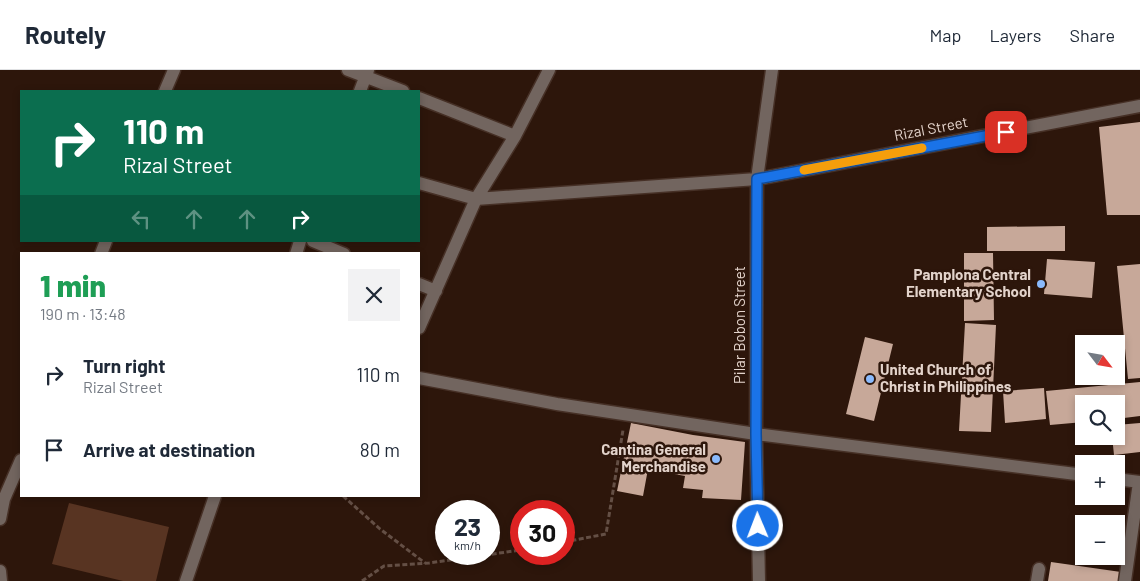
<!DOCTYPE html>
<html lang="en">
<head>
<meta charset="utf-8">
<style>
  :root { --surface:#fff; --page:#f2f2f3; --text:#1f2937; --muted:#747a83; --line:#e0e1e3 }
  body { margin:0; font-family:Barlow,sans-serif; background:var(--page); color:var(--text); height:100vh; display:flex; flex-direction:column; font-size:19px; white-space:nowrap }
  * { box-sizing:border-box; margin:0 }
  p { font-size:16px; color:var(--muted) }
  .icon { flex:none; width:28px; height:28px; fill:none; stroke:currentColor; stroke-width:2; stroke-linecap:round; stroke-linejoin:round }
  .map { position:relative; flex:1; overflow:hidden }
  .panel { position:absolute; left:20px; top:182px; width:400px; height:245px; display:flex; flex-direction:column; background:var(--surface); border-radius:0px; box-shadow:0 2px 8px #0003 }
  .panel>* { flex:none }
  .top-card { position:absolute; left:20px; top:20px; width:400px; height:152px; border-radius:0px; box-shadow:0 2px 8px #0003; background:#0b6e4f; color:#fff; overflow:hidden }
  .needle { width:32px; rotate:121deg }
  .tools { position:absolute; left:1075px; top:265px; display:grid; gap:10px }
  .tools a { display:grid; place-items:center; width:50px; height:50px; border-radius:0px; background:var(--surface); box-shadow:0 2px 8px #0003; font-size:25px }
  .speed { position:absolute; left:435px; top:430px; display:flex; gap:10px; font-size:25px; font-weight:700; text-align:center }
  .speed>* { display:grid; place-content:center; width:65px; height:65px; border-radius:50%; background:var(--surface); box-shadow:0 2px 8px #0003; line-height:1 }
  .speed small { font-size:12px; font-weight:400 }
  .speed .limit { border:8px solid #d22; background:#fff; color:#111 }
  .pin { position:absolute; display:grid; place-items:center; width:42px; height:42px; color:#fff; margin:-21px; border-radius:10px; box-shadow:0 2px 8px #0006 }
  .me { position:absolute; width:55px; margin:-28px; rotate:359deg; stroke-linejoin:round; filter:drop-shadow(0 0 4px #0008) }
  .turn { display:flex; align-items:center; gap:18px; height:105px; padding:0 20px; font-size:22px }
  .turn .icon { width:65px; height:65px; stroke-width:2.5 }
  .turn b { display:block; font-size:35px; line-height:42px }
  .lanes { display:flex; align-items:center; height:48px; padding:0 20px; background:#0003; justify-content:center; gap:25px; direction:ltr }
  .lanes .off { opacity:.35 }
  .round { display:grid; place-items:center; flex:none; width:52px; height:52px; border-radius:0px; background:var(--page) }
  .overview { display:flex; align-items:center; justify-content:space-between; height:85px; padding:0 20px }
  h1 { font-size:30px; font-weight:800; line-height:38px; color:#1e9e55 }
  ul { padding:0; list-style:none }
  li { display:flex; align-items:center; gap:15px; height:75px; padding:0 20px }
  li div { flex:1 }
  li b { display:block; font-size:19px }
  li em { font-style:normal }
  header { display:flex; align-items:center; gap:30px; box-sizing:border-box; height:70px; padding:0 25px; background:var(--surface); border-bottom:1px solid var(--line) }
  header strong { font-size:24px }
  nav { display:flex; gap:28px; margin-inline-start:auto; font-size:18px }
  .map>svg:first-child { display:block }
  .green { fill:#583422 }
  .building { fill:#c7a899 }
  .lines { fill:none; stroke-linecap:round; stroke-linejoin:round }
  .minor-casing { stroke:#463026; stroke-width:15 }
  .path { stroke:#644f45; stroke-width:3; stroke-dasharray:5 2.5; stroke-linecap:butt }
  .minor { stroke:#72655f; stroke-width:12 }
  .route-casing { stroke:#114b97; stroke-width:12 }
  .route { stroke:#1a73e8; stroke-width:9 }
  .slow { stroke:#f59e0b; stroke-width:9 }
  .poi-dot { fill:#8abafc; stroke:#2d160b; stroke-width:2 }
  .labels { text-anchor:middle; stroke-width:5; stroke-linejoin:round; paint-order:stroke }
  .street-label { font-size:15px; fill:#e3d3cb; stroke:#2d160b }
  .poi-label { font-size:15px; font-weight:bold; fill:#e3d3cb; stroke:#2d160b; text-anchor:end }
</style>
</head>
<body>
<header>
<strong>Routely</strong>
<nav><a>Map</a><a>Layers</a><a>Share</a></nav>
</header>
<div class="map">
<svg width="1140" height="511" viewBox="0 0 1140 511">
  <rect width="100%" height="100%" fill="#2d160b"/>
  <path class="green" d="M69,433L169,457L156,511H123L52,494Z"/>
  <path class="building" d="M1140,52V145H1107L1099,57Z
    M1065,156V181H987V157Z
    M964,183H993L994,250L964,251Z
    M1047,189L1095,192L1092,228L1044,224Z
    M1140,194V308L1128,309L1117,196Z
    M965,253L996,255L991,362L959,361Z
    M865,267L893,274L874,351L846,344Z
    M1140,312V346L1116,349V334H1084V352L1050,355L1046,321Z
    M1044,318L1046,349L1005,353L1003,321Z
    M631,353L693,365L745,372L741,430L702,428L703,420L683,418L685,406L648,399L643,426L617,421Z
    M1140,353V382L1114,385L1112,366H1116V355Z
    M1051,492L1121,502L1120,511H1048Z"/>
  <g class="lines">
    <defs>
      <path id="minor" d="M348,0L403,21
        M165,21L174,0
        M360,21L368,0
        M419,28L515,66
        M419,113L476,129L757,109L1140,36
        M313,171L344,184
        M101,184L106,171
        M296,184L300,171
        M419,214L436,221
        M419,258L476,129L515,66L549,0
        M419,308L557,334L756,364L1084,405
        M1116,409L1140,412
        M0,449L4,429L21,390
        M0,501L1,511
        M186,511L215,426
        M759,511L756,364L757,109L772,0
        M1037,511L1039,499
        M1125,511L1139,412"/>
    </defs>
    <use href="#minor" class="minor-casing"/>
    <path class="path" d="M343,426L380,459L425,493
      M564,472L606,464L623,360
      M362,511L384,496L429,493L521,480"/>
    <use href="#minor" class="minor"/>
  </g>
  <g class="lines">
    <defs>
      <path id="route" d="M758,456L756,364L757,109L1006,62"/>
    </defs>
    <use href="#route" class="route-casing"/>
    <use href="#route" class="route"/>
    <path class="slow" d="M804,100L922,78"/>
  </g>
  <g class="poi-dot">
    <circle cx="1041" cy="214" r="5"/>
    <circle cx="870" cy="309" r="5"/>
    <circle cx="716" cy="389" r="5"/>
  </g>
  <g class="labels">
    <g class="street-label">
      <text transform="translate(931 59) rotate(-11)" y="5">Rizal Street</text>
      <text transform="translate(740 255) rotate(-90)" y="5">Pilar Bobon Street</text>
    </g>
    <g class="poi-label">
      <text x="1031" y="210">Pamplona Central<tspan x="1031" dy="17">Elementary School</tspan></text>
      <text x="880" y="305" text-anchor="start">United Church of<tspan x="880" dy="17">Christ in Philippines</tspan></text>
      <text x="706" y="385">Cantina General<tspan x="706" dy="17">Merchandise</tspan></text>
    </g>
  </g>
</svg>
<div class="tools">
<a><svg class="needle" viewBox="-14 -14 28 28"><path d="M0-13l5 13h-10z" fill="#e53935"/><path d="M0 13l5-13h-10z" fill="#747a83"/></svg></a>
<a><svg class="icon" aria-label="search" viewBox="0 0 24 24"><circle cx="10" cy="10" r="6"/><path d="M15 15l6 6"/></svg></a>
<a>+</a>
<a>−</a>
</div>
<div class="speed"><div>23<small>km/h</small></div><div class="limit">30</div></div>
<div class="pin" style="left:1006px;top:62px;background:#d93025"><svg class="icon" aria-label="arrive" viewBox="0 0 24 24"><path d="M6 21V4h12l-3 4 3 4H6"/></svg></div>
<svg class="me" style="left:758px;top:456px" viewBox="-20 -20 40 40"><circle r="17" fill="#1a73e8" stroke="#fff" stroke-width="3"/><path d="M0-11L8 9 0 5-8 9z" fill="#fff"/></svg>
<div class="top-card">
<div class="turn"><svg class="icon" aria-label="right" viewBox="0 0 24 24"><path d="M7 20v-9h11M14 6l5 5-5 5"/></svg><div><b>110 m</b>Rizal Street</div></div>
<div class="lanes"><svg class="icon off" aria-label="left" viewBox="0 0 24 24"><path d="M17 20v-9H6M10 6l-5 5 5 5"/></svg><svg class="icon off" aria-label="ahead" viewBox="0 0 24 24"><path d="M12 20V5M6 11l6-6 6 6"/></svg><svg class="icon off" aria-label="ahead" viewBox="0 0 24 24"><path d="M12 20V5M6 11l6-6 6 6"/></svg><svg class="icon" aria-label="right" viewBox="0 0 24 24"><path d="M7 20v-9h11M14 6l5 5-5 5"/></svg></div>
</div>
<section class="panel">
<div class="overview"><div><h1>1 min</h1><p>190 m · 13:48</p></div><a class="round"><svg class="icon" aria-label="close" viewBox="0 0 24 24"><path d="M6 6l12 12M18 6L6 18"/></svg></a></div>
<ul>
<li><svg class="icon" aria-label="right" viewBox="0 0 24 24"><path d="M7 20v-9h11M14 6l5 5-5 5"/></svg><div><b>Turn right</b><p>Rizal Street</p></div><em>110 m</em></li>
<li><svg class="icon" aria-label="arrive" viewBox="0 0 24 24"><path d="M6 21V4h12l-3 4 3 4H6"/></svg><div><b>Arrive at destination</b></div><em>80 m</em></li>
</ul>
</section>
</div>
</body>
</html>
